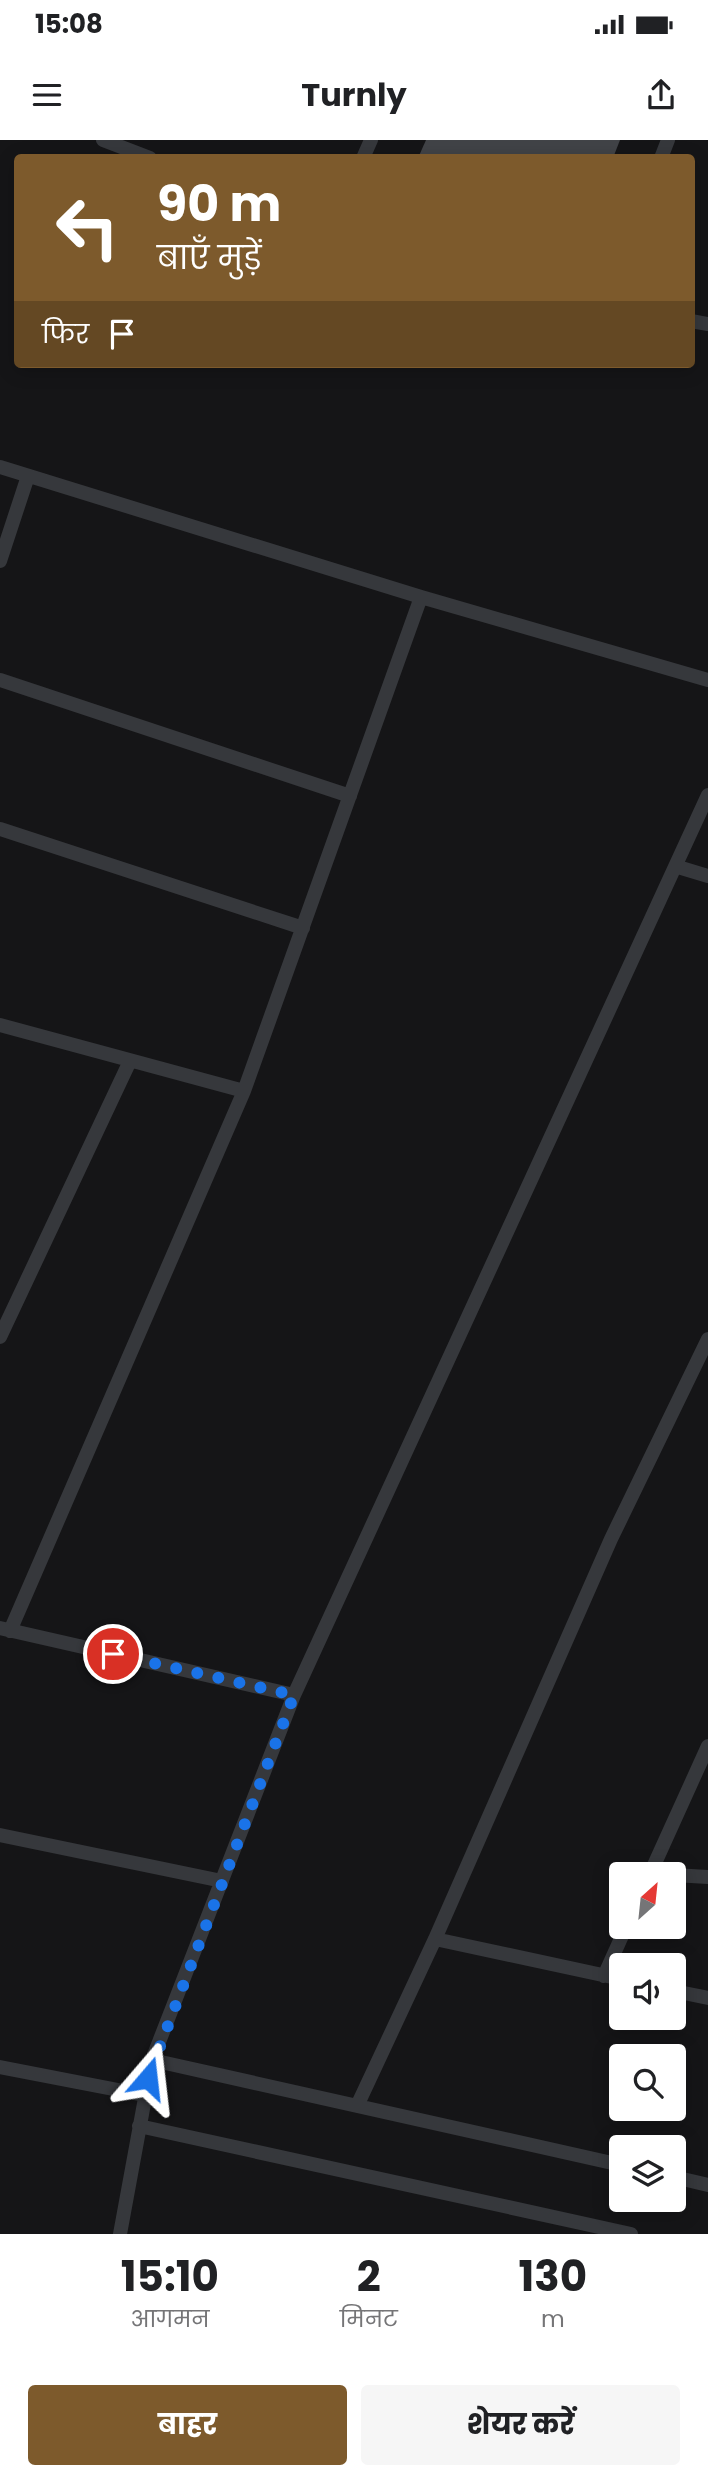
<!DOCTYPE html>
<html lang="hi">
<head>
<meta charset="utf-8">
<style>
  :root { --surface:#fff; --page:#f6f6f6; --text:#202124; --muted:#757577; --accent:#7d5a2c }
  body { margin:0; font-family:Poppins,"Noto Sans Devanagari",sans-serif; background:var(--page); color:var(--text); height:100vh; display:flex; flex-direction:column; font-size:26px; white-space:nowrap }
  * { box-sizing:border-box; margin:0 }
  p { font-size:23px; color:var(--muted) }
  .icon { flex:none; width:38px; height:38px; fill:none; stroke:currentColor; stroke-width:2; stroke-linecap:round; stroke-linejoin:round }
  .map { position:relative; height:2094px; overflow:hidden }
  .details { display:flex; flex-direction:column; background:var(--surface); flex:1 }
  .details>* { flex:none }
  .guide { position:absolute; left:14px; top:14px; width:681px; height:214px; border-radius:7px; box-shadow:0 4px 18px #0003; background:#7d5a2c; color:#fff; overflow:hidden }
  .needle { width:46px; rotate:27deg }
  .buttons { position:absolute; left:609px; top:1722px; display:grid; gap:14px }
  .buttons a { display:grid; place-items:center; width:77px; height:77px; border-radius:7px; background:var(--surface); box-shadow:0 4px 18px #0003; font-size:35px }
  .pin { position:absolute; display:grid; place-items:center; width:60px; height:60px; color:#fff; margin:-30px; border:4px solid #fff; border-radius:50%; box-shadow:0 2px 7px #0007 }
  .me { position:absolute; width:77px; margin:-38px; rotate:17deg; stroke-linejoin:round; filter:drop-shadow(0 0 5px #0008) }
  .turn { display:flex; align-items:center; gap:24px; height:147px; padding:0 28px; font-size:32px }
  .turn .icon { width:91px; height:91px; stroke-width:2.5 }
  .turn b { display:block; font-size:49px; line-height:60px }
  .then { display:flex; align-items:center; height:66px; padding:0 28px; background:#0003; gap:14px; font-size:26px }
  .eta { display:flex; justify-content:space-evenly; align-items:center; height:119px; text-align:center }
  .eta b { font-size:42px; font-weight:700; line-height:49px }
  .button { display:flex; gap:14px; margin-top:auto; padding:14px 28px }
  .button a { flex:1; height:80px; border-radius:7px; background:var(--accent); color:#fff; font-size:28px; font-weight:700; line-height:80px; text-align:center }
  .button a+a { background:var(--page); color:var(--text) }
  .status { display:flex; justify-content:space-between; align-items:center; height:49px; padding:0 35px; background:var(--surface); direction:ltr }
  .status svg { height:19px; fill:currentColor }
  header { display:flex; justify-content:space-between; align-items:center; height:91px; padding:0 28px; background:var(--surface); font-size:32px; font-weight:700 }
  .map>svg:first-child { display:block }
  .building { fill:#414347 }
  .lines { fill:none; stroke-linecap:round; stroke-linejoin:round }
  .service { stroke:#36383c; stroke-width:14 }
  .route { stroke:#1a73e8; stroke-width:12; stroke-dasharray:0 21.6 }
</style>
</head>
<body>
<div class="status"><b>15:08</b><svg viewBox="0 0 49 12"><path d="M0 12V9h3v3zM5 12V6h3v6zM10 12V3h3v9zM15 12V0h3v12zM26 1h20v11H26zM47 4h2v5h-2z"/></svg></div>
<header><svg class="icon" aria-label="menu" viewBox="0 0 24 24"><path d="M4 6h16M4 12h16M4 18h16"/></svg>Turnly<svg class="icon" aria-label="share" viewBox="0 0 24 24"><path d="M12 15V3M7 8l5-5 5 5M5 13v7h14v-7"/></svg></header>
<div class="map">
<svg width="708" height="2094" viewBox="0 0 708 2094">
  <rect width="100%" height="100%" fill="#151517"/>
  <path class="building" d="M426,0H620L613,18H418Z"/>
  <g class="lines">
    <path class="service" d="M103,0L150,18
      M363,18L371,0
      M661,18L668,0
      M691,181L708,184
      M0,327L421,457L708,540
      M0,421L28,336
      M0,540L350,656
      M0,689L303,788
      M678,727L708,736
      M0,885L244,951
      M0,1197L130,921
      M0,1488L294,1555
      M10,1491L244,951L421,457
      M0,1695L222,1741
      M650,1734L708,1606
      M674,1735L708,1737
      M435,1799L621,1839
      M604,1836L626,1787
      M674,1851L708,1858
      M152,1920L621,2025
      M0,1927L144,1955
      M357,1966L435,1799L611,1399L708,1199
      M139,1986L631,2094
      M674,2037L708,2045
      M120,2094L152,1920L294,1555L708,655"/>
  </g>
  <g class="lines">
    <path class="route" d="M113,1514L294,1555L148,1938"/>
  </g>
</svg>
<div class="buttons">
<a><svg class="needle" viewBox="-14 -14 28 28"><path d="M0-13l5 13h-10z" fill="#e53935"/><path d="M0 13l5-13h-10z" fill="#757577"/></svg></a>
<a><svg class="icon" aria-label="sound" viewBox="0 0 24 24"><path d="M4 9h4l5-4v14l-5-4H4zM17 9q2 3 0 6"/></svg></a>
<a><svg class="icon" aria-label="search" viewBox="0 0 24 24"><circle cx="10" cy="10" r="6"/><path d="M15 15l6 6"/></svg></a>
<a><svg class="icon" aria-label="layers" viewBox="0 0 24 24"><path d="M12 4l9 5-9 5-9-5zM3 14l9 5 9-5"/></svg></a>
</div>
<div class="pin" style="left:113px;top:1514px;background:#d93025"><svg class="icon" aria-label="arrive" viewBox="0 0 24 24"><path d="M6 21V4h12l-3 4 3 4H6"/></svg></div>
<svg class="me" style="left:148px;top:1938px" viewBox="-20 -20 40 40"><path d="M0-17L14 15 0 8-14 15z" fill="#1a73e8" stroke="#fff" stroke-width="4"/></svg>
<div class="guide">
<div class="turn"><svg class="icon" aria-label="left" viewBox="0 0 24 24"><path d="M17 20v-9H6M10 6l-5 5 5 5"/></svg><div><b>90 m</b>बाएँ मुड़ें</div></div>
<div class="then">फिर<svg class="icon" aria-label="arrive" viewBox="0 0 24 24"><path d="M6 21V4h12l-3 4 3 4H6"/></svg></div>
</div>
</div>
<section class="details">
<div class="eta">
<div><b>15:10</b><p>आगमन</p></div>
<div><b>2</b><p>मिनट</p></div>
<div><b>130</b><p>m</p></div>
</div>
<div class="button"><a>बाहर</a><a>शेयर करें</a></div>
</section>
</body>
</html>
